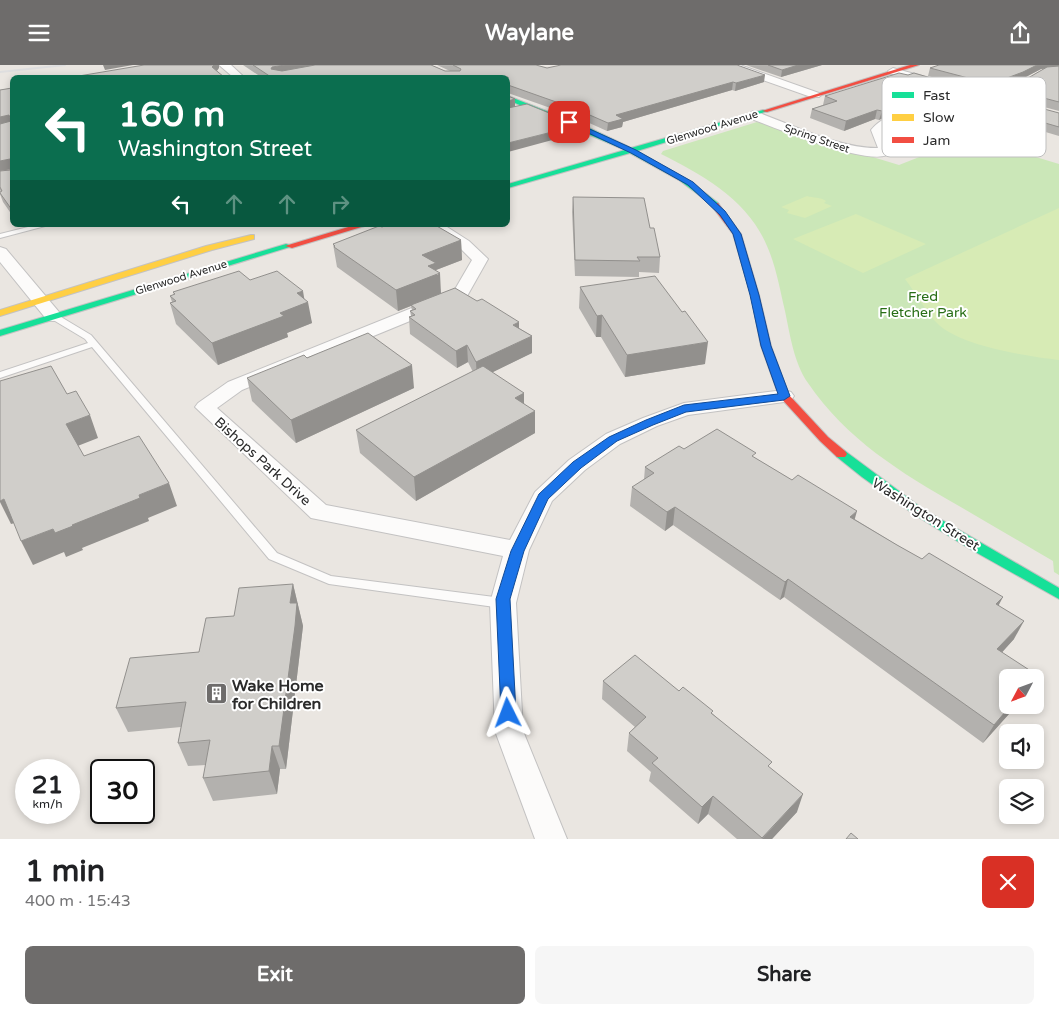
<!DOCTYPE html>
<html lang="en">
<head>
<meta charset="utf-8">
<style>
  :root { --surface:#fff; --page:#f6f6f6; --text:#202124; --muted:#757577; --accent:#6e6c6b }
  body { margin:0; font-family:"Varela Round",sans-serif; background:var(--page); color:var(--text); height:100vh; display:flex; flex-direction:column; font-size:19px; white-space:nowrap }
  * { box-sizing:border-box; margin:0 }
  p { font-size:16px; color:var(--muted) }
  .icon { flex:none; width:28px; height:28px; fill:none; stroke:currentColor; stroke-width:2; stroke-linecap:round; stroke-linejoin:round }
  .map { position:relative; height:774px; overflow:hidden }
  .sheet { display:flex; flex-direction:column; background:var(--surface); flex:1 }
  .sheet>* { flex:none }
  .top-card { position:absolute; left:10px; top:10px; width:500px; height:152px; border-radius:8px; box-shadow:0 2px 8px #0003; background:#0b6e4f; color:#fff; overflow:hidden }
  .needle { width:32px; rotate:229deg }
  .controls { position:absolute; left:999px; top:604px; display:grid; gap:10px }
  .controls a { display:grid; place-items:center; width:45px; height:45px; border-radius:8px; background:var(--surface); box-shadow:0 2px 8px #0003; font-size:25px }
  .speed { position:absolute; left:15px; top:694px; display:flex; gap:10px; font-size:25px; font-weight:700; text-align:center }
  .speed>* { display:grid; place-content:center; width:65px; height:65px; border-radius:50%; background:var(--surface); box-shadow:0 2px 8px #0003; line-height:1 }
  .speed small { font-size:12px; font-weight:400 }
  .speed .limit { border:2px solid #111; border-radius:8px; background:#fff; color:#111 }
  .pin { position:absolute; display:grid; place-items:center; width:42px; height:42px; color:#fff; margin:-21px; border-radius:10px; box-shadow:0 2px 8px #0006 }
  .me { position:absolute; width:55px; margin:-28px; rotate:357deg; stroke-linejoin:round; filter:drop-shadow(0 0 4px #0008) }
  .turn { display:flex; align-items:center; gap:18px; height:105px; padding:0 25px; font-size:22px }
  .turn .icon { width:65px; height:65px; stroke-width:2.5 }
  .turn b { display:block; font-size:35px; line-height:42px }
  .lanes { display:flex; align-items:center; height:48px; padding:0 25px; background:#0003; justify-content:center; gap:25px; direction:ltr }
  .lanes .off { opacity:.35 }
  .round { display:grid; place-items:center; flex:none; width:52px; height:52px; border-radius:8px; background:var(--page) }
  .headline { display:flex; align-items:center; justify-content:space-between; height:85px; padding:0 25px }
  h1 { font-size:30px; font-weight:700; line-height:38px }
  .button { display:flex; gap:10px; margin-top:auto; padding:10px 25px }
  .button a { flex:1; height:58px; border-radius:8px; background:var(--accent); color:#fff; font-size:20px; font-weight:700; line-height:58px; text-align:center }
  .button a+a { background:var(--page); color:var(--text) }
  header { display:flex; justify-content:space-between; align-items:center; height:65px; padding:0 25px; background:var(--accent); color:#fff; font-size:22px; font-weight:700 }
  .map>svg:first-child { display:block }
  .green { fill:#cbe7b8 }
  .pitch { fill:#d7ebb5 }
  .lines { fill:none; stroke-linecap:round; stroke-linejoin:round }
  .lane-casing { stroke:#c3c2c2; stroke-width:2 }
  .street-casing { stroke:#c3c2c2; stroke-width:2 }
  .fast-casing { stroke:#c3c2c2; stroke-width:2 }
  .slow-casing { stroke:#c3c2c2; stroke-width:2 }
  .jam-casing { stroke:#c3c2c2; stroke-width:2 }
  .lane { fill:#fcfbfa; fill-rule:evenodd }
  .street { fill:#fcfbfa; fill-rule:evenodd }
  .fast { fill:#16e098; fill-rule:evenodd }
  .slow { fill:#ffcf43; fill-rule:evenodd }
  .jam { fill:#f24e42; fill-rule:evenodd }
  .rail { stroke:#dededf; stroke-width:2 }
  .wall { fill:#b3b1ae; fill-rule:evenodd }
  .shaded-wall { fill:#92908d }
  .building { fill:#d0ceca; stroke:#92908d }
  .route { fill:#1a73e8; stroke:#114b97 }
  .labels { text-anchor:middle; stroke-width:4; stroke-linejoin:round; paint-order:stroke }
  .far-street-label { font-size:11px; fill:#2b2b2b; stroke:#fff }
  .park-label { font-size:14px; fill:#286e16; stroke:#fff }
  .street-label { font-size:14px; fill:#2b2b2b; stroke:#fff }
  .near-poi-label { font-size:16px; font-weight:bold; fill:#2b2b2b; stroke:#fff; text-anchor:start }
  .key { fill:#fff; stroke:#bfbfbf; stroke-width:1 }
  .key-label { font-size:14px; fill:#2b2b2b }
</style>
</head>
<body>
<header><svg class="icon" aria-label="menu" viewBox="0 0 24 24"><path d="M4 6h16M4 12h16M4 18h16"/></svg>Waylane<svg class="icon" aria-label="share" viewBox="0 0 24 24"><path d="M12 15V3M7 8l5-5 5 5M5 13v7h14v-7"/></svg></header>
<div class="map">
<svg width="1059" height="774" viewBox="0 0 1059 774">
  <rect width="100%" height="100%" fill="#eae6e1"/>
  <path class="green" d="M757,57L899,100L970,72L1059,99V510L1054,507L1053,496C1022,478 990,459 959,441C901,408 846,374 808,318C794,298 790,270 785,246C780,225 776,201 767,181C748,135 703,110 661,89L663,86Z"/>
  <path class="pitch" d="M807,131C813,133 821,132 826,136L824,138L832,141L805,153L787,148L789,145L781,142Z
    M1059,143V295C1027,291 964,282 939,260C926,248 916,228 905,214Z
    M856,149L926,179L863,208L793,174Z"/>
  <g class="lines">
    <defs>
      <path id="lane" d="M1010,21L1015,22L987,32L982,31Z
        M36,160H49L0,173V169Z
        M50,249H56L91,270L277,488L331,511L502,533L506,535L508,538L506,541L502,543L329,519L269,494L92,282L0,313V307L88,278L85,274L50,253Z"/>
      <path id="street" d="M219,0H231L244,12H233Z
        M725,0H740L819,28L821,30L819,32H811L726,2Z
        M893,3L994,31L996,33L990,36L889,8L888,6Z
        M925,37L929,39L931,41L929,43L896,58L884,66L892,87C877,106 771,61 749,53L747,50L753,46L757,47C795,61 838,83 878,83L871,65C882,51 908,42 925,37Z
        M427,160H444L469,176L488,194L466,233L242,325L217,343L326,440L510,475L535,427L569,395L606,369L643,353L684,338L784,325L791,327L794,331L791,335L784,337L688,350L657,361L620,379L585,405L552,436L529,485L516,538L523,666L567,774H535L495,666L490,538L503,491L311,453L195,342L198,338L228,317L454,226L472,195L459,182Z
        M0,182L6,184L59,247L62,251L59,255L53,256L47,255L0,197Z"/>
      <path id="fast" d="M508,31L587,62L631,83L763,45L768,46L637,86L691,117L718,138L719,140L715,142L679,115L630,88L508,123V119L625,85L508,35Z
        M286,179L293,181L0,271V265Z
        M841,385L845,386L923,444L1059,523V534L970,484L915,450L862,412L837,392L835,389L837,386Z"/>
      <path id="slow" d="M251,170H254V174L212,185L0,251V245L206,181Z"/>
      <path id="jam" d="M910,0H919L767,47L762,46Z
        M712,138H718L741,169L759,230L771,281L789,330L828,372L845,386L847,389L845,392H837L820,376L779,331L761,281L751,230L733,169L711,140Z
        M355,160H368L292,183L285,181Z"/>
    </defs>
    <use href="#lane" class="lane-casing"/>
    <use href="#street" class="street-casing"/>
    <use href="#fast" class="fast-casing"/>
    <use href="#slow" class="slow-casing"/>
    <use href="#jam" class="jam-casing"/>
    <use href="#lane" class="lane"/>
    <use href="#street" class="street"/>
    <use href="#fast" class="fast"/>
    <use href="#slow" class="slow"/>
    <use href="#jam" class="jam"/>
    <path class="rail" d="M0,7L65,0"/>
  </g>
  <path class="wall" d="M243,0H431L445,6H450L437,0H536L547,3L764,17L735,26L732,25L623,57L622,62L607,66L576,52L508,28V12H261Z
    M746,0H822L781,12Z
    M1059,0V46L999,30L1002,22L988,27L928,11L930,3ZM1041,4H1045L1028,13L1020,15Z
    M908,10L948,18L945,26L907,41L879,55L875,54L844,66L810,53L812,44L823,40L825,31Z
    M12,23V150L3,137L0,129V127H1L0,125V106L10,105V104L0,106V25Z
    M966,23L1059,48V71L995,52L952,79L925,71L926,69L896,60L898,52Z
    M515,42L586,63L585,72L562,78L556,74Z
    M573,132L650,163L660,192L659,208L639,207V212L575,211L572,147Z
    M382,162L461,175L462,195L436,205L441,228L519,263L532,271V288L492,307L524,338L535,368L416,436L360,388L356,365L473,307L468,297L457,303L410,269L409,252L411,251L410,246H412L411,241L398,246L337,202L333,179Z
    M250,215L304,234L312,258L287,268L288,272L218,300L176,259L170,238L172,237L170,231L174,230L173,227Z
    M580,222L705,299L625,312L601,272H596L579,243Z
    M314,290L414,323L296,378L252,336L247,313Z
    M684,384L755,393L897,480L999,540L1014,574L1002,587L1008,640H1017L983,678L784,532L780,535L673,460L665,466L630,441L632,422L644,415L645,402Z
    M293,519L303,561L286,704H280L277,729L213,736L203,713L206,700L188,701L178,678L181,662L128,667L116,643L199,587L234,551Z
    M603,616L679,626L713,649L770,703L797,747L772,774H737L708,749L698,759L649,716L651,707L627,686L629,668L635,662L602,634Z"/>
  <path class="shaded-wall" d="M103,0H133L105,5Z
    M214,0H219V3L214,10L212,2Z
    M285,0H326L272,12L271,4L272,2Z
    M798,0H822L781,12L782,5Z
    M1037,0H1059V2L1041,4L1020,15L988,27L991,19Z
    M765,10L764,17L735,26L736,18Z
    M733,17L732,25L623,57L622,62L607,66L608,58L616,50Z
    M948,18L945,26L907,41L879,55L882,46L910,32Z
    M515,34V43L508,45V36Z
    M997,44L995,52L952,79L955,70Z
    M877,45L875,54L844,66L846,56Z
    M9,50L12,59L0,62V52Z
    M586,63L585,72L562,78V69Z
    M556,66V74L508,87V78Z
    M10,94L12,104L0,106V96Z
    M461,175L462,195L436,205L437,210L440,208L441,229L398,246L396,225L422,190Z
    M303,226L305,238L308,237L312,258L287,268L288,272L218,300L212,278L280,248L297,228Z
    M602,250L601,272H596L597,251Z
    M519,257V274L513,260Z
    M532,271V288L477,315L476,297Z
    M708,277L705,299L625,312L627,290Z
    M467,280L468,297L457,303L456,286Z
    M412,300L414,323L296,378L291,355Z
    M524,328V351L515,333Z
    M535,346V368L416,436L414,412Z
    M90,350L98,373L75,382L66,359Z
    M169,418L177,441L148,453L149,456L82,483L83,485L66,492L64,487L33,500L21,476L53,464L72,460L139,430Z
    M4,434L15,458L11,459L0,437V436Z
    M675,442L673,460L665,466L667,447Z
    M857,446L852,464L850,452Z
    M788,514L784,532L780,535L785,517Z
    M293,519L303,561L286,704L279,681L290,538Z
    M1003,532L993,551L996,539Z
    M1024,556L1014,574L988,603L997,584Z
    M1011,640H1017L983,678L994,660Z
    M272,681L280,704L277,729L269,706Z
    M803,729L797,747L772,774H762Z
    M713,731L708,749L698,759L702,742Z"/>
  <path class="building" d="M144,0H214L212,2L224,12H73Z
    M253,0H285L272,2L271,4L282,6L315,0H431L445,6H460L461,4L453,0H536L547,3L561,0H737L765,10L736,18L733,17L616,50L623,54L608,58L576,44L508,20V12H271Z
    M768,0H798L782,5Z
    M939,0H1037L1023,7L991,19L930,3Z
    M1059,1V37L1002,22L1028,13L1047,2Z
    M899,8L908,10L914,8L948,18L910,32L882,46L877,45L846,56L812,44L837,36L825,31Z
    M12,23V145L0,128V127L2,126L0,122V106L10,105V94L0,96V59L11,56L9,50L0,52V25Z
    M966,23L1059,48V62L997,44L955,70L928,63L931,61L898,52Z
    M508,31L515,34L508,36Z
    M527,39L586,63L562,69L556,66L508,78V43Z
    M573,132L644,133L650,163H654L660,192H637L640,196L575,195Z
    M388,160H435L461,175L422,190L436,198L428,201L440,208L396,225L334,182L335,181L333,179L379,161L382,162Z
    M239,206L250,215L277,206L303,226L297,228L308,237L280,248L284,251L212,278L170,238L176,236L170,231L175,229L173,227Z
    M655,211L682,247L685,246L708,277L627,290L602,250L597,251L580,222Z
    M455,223L477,236L482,234L519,257L513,260L532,271L476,297L467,280L456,286L409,252L415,250L410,246L416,244L411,240Z
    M368,268L412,300L291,355L247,313L304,290L307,293L314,290Z
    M51,301L67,329L76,326L90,350L66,359L84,391L139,371L169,418L139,430L140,433L72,460L73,461L55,468L53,464L21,476L4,434L0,436V316Z
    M483,301L524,328L515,333L535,346L414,412L356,365Z
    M717,364L756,388L752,391L792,415L798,410L857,446L850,452L897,480L922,494L929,488L1003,532L996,539L1024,556L997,584L1037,610L1035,613L1008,612V640H1011L994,660L788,514L785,517L675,442L667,447L632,422L654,408L645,402L679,381L684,384Z
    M293,519L290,538H297L295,561L279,681H272L269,706L203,713L210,675L178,678L186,637L116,643L130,593L199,587L206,553L234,551L239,523Z
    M635,590L679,626L683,622L713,646L711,648L772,697L768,701L803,729L762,773L713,731L702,742L652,698L658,693L629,668L646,652L603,616Z
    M851,768L858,774H846Z"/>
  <path class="route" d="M567,56H572L636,85L693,117L725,146L741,169L759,230L771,281L790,331L784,335L686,347L653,360L617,376L581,403L548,434L524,486L510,534L516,648L514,652L508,654L503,652L501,648L496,534L511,486L539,429L573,397L609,372L646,355L684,340L778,329L761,281L750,230L733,169L720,150L688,120L631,88L567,58Z"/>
  <defs>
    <symbol id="building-square" viewBox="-11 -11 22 22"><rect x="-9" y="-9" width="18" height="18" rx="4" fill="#6e6c6b" stroke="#fff"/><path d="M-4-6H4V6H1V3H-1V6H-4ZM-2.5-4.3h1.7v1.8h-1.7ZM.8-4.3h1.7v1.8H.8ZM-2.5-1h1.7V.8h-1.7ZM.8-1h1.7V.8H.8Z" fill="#fff"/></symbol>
  </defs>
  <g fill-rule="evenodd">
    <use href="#building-square" x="204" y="616" width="25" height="25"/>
  </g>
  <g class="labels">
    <g class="far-street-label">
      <text transform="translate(712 62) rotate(-17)" y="4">Glenwood Avenue</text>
      <text transform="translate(817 73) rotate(19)" y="4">Spring Street</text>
      <text transform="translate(181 212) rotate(-17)" y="4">Glenwood Avenue</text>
    </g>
    <g class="park-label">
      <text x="923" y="236">Fred<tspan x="923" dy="16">Fletcher Park</tspan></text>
    </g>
    <g class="street-label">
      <text transform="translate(263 396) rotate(42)" y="5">Bishops Park Drive</text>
      <text transform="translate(926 449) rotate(32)" y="5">Washington Street</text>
    </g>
    <g class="near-poi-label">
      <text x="232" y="626">Wake Home<tspan x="232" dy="18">for Children</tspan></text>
    </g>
  </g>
  <rect x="882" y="12" width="164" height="80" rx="8" class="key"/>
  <rect x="892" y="27" width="22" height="6" fill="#16e098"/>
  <rect x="892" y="49" width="22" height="7" fill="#ffcf43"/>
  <rect x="892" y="72" width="22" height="6" fill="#f24e42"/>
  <g class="key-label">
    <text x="923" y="35">Fast</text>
    <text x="923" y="57">Slow</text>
    <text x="923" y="80">Jam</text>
  </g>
</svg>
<div class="controls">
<a><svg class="needle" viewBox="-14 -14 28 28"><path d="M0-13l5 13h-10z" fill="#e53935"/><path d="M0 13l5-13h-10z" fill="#757577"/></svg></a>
<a><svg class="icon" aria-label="sound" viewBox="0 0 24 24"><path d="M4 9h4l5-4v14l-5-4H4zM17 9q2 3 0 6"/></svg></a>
<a><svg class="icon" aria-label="layers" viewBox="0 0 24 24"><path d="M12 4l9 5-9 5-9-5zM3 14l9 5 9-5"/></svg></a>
</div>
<div class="speed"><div>21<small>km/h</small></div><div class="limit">30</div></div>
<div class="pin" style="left:569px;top:57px;background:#d93025"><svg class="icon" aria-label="arrive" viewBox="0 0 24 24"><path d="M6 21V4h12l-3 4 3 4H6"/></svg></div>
<svg class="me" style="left:508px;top:648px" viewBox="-20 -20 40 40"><path d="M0-17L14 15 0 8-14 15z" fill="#1a73e8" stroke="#fff" stroke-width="4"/></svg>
<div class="top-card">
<div class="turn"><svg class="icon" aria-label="left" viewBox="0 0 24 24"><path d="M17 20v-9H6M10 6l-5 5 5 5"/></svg><div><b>160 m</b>Washington Street</div></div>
<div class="lanes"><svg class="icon" aria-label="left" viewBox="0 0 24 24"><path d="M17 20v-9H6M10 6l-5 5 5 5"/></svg><svg class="icon off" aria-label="ahead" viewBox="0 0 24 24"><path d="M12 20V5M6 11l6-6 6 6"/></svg><svg class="icon off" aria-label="ahead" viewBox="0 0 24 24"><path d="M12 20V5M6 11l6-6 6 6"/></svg><svg class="icon off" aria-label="right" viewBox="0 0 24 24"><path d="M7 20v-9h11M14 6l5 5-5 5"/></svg></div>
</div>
</div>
<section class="sheet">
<div class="headline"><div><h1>1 min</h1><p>400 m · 15:43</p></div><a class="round" style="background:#d93025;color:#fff"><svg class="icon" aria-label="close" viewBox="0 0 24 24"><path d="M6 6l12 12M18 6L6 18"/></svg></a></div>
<div class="button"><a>Exit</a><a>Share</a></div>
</section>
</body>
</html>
